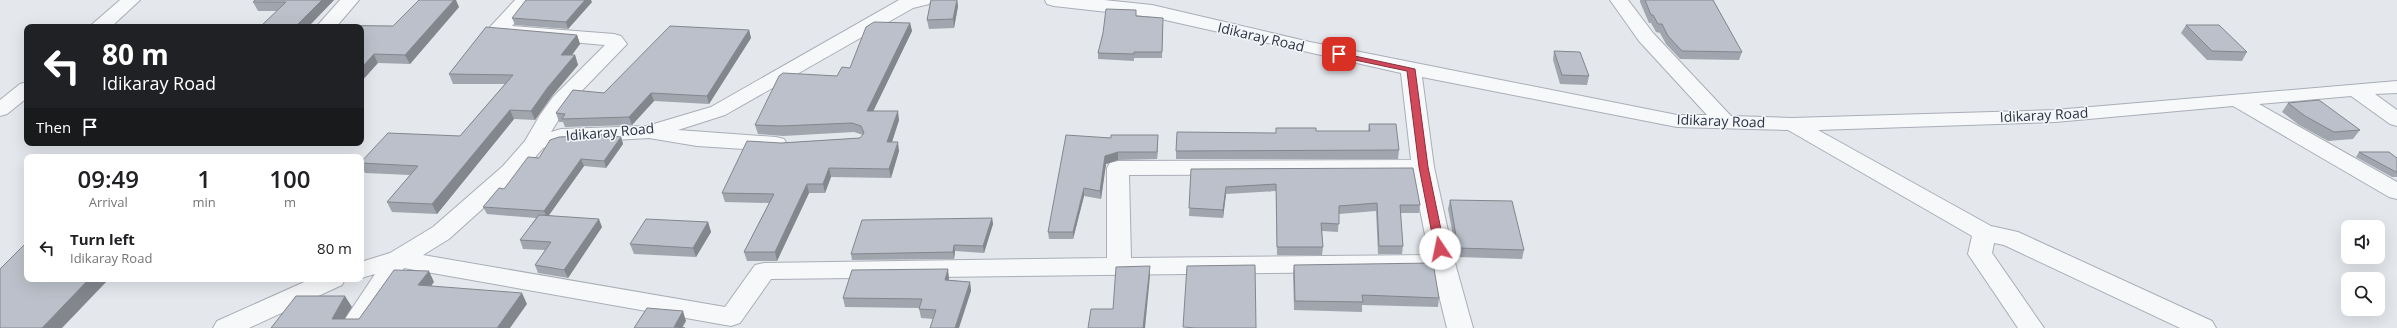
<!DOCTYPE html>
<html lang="en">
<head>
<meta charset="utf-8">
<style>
  :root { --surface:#fff; --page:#f2f2f2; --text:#202124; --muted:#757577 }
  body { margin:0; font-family:"Open Sans",sans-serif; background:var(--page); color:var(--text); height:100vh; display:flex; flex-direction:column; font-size:15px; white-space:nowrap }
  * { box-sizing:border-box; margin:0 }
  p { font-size:13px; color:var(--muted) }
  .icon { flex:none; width:22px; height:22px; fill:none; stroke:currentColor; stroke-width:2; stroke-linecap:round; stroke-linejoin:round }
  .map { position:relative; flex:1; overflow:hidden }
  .sheet { position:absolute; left:24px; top:154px; width:340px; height:128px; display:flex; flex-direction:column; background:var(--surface); border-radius:8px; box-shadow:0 4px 16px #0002 }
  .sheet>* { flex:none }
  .guide { position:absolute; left:24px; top:24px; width:340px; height:122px; border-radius:8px; box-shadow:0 4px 16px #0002; background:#202124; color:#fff; overflow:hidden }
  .controls { position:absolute; left:2341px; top:220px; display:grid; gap:8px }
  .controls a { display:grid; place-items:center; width:44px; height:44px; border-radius:8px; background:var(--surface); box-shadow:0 4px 16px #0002; font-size:20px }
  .pin { position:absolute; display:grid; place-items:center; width:34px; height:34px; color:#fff; margin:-17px; border-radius:8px; box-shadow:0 2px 6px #0006 }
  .me { position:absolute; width:44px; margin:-22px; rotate:349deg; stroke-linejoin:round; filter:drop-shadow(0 0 3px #0008) }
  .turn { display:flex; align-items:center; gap:14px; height:84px; padding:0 12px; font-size:18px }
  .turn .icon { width:52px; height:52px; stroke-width:2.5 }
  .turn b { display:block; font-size:28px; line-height:34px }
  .then { display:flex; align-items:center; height:38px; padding:0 12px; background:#0003; gap:8px; font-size:15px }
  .eta { display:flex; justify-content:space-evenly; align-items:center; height:68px; text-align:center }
  .eta b { font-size:24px; font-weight:600; line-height:28px }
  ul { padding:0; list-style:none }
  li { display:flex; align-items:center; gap:12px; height:52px; padding:0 12px }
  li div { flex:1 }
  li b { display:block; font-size:15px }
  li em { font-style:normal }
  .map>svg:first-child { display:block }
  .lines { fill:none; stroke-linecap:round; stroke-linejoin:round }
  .minor-casing { stroke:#a9aeb7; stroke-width:2 }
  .minor { fill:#f7f8fa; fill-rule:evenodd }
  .wall { fill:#a1a5ae }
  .shaded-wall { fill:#83868d }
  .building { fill:#bbc0ca; stroke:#83868d }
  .route { fill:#d1495b; stroke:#882f3b }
  .labels { text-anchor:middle; stroke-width:3; stroke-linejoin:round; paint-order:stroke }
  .street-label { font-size:14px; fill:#2b3445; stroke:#f4f6f9 }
</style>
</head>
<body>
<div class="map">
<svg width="2397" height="328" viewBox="0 0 2397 328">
  <rect width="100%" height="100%" fill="#e4e7ec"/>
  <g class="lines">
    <defs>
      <path id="minor" d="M120,0H140L111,27H89Z
        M340,0H359L336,27H316Z
        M515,0H534L512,26L614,34L621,36L627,44L567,106L551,132L561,129L647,126L711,107L899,0H931L929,4L913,8L725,115L678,130L776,137L784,139L787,144L784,149L776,151L697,146L649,138L562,143L543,148L519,176L449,239L423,255L725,307L755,265L764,263L1107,258V168L1110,163L1118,161L1411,160L1401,73L1152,17L1054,6L1047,4L1045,0H1104L1152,5L1310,42L1677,115H1707L1639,41L1610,0H1628L1653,33L1731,116L1792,118L2055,110L2397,81V93L2375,94L2397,110V126L2390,124L2351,96L2259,104L2397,182V199L2389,197L2233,106L2055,122L1818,130L1991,226L2018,232L2212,321L2216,328H2180L2004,245L1994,243L1992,253L2044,328H2018L1968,254L1972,236L1788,130L1677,127L1422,77L1434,167L1455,263L1473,328H1447L1433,271L771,279L740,323L731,326L404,268L365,328H339L375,274L361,278V262L390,253L433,227L503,166L525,141L540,115L553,97L605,45L490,35L487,31L490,27ZM1413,174L1429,255L1131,258L1129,175Z
        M27,82V98L7,114L0,116V100L20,84Z
        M311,279H345L342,285L249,328H213L217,321Z"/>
    </defs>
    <use href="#minor" class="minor-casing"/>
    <use href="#minor" class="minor"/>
  </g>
  <path class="wall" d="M334,0L310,25L393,26L459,7L410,64L378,63L361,27H260L277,11H258L253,2Z
    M931,0H957L958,6L954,28L929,29L927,20Z
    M1640,0H1713L1742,52L1739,60L1680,59L1666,44L1660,33L1656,32L1651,23H1649L1640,2Z
    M592,2L568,29L515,25L512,18Z
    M1136,16L1163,24L1162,58H1134V61L1098,59V53L1103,33Z
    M910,23L912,31L873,111L899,120L892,142L899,151L891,178L831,177L825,193H809L777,261H747L744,252L769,203L725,202L722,193L781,143L860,138L863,135L854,132L783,136L758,134L755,125L837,76L850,68Z
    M2186,25L2247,52L2242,61L2207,60L2181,33Z
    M749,30L751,38L709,104L654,101L632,125L565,127L563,122H559L556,113Z
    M577,35L580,44L572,55H575L578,65L552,96L535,120L514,119L437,214L392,212L387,202L410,175L365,173L361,165V162L460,136L505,84H453L449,74Z
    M1554,51L1589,76L1587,85L1560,84L1553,60Z
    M2288,103L2360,130L2353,139L2328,141L2299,125L2282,112Z
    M1369,124L1399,150L1398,159H1176V151L1276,133V128L1316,131H1368Z
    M615,137H621L623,144L606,168L584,166L549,215L602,227L568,278L538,273L535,265L545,250L523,249L520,240L536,218L487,214L483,207L539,158Z
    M1111,138L1158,143L1157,159L1118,160L1106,164L1101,199L1084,196L1073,239H1049L1048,232Z
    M2359,152L2397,158V177H2392L2356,157Z
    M1191,169L1420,205L1419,213H1400L1403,246L1402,254H1378L1376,211L1339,214L1338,232L1322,231L1323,247L1322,255H1277L1276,191L1226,194L1223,218L1189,216Z
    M1450,200L1524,250L1522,259L1457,257L1448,209Z
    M992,218L993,224L984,253L955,251L954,259L852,260L851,254Z
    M708,222L711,232L696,257L634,254L630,244Z
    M1294,265L1439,298L1438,307L1362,305V312L1294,310L1293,274Z
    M949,278V280L970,282L971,291L933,319L921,318L919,308L845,307L843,298Z"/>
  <path class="shaded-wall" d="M322,0H334L308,27L297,25Z
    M454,0H456L459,7L410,64L405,55Z
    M585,0H591L592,2L568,29L566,22Z
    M957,0L958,6L954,28L953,19Z
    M910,23L912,31L869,120L867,111Z
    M749,30L751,38L709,104L707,96Z
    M577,35L580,44L565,64L561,55Z
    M374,54L378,63L361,82V68Z
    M575,55L578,65L552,96L535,120L531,111L548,87Z
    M651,93L654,101L632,125L629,117Z
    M510,110L514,119L437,214L432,204Z
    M898,111L899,120L889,151L887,142Z
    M1158,135V143L1157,159V152Z
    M621,137L623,144L606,168L604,161Z
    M898,142L899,151L891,178L889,169Z
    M1118,152V160L1106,164L1101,199L1100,191L1105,156Z
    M581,159L584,166L547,218L544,211Z
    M829,168L831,177L825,193L823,184Z
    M807,184L809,193L777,261L775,252Z
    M1226,187V194L1223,218V210Z
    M1084,188V196L1073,239V232Z
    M992,218L993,224L984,253L983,246Z
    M599,219L602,227L568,278L564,270Z
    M708,222L711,232L696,257L693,248Z
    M954,245L955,251L954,259L953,252Z
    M1150,266V276L1145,328H1143Z
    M948,269L949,278L947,290L945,280Z
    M429,271L434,282L424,296L418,285Z
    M89,279H109L62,328H42Z
    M970,282L971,291L959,328H955Z
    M522,293L527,304L510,328H497Z
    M345,296L352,307L339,328L332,319Z
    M683,311L686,321L682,328L674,327Z"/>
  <path class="building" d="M255,0H322L297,25L393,26L419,0H454L405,55L374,54L361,68V27H260L286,2H253Z
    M526,0H585L566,22L512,18Z
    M931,0H957L953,19L927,20Z
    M1645,0H1713L1742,52L1682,51L1668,36L1662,24H1658L1653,15H1651Z
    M1106,9L1136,10V16L1163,18L1162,52H1134V54L1098,53L1103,33Z
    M874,22L910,23L867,111H898L887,142H898L889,169L829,168L823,184H807L775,252H744L774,194L722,193L747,141L781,143L860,138L864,133L861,126L852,123L781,126L755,125L779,76L783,73L837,76L842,67L850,68L866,27Z
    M2186,25H2219L2247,52L2212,51Z
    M670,26L749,30L707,96L651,93L629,117L562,119L565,114L556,113L573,90L604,93Z
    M486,27L577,35L561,55H575L548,87L531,111L510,110L432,204L387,202L418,166L361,163V162L388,133L460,136L513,75L449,74Z
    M1554,51L1580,52L1589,76L1562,75Z
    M2319,100L2360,130L2334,132L2305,116L2288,103Z
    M1369,124H1396L1399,150L1176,151L1177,132L1276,133V128H1316V131H1370Z
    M614,134L612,136L621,137L604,161L581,159L544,211L483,207L499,188L504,189L528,157L539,158L550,140L559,137Z
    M1066,135L1111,138V135H1158L1157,152H1118L1105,156L1100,191L1084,188L1073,232H1048Z
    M2359,152H2389L2397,158V172H2396Z
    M1413,168L1420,205H1400L1403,246H1379L1377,203L1339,206V224L1321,223L1323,247H1277L1276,184L1226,187L1223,210L1189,208L1191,169Z
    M1450,200L1512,201L1524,250L1458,248Z
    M539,215L599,219L564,270L535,265L551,242L520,240Z
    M992,218L983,246L954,245L953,252L851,254L862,220Z
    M646,219L708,222L693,248L630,244Z
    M27,242V279H89L42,328H0V269Z
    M1433,263L1439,298L1362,295L1363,302L1295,301L1294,265Z
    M1255,265L1256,328H1196L1183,327L1187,266Z
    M1150,266L1143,328H1088L1091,309H1113L1116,267Z
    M948,269L945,280L970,282L955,328H930L936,310L919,309L922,299L843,298L852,270Z
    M394,270L429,271L418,285L522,293L497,328H271L296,296H345L332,319H359Z
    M647,308L683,311L674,327L685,328H634Z"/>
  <path class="route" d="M1336,52L1415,69L1428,167L1445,249L1443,251H1437L1435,249L1419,167L1407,71L1336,56Z"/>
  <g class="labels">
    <g class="street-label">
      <text transform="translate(1261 37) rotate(13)" y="5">Idikaray Road</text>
      <text transform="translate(2044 115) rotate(-3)" y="5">Idikaray Road</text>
      <text transform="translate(1721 121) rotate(2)" y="5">Idikaray Road</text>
      <text transform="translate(610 132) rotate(-5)" y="5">Idikaray Road</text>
    </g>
  </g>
</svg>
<div class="controls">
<a><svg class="icon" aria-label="sound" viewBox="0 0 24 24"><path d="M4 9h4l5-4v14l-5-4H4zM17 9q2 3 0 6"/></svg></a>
<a><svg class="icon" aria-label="search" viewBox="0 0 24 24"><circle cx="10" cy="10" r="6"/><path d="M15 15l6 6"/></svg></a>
</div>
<div class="pin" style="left:1339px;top:54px;background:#d93025"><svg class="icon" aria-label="arrive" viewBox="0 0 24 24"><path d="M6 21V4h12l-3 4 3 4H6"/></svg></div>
<svg class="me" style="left:1440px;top:249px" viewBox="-20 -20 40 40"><circle r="19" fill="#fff"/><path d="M0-13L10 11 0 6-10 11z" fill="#d1495b"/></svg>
<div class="guide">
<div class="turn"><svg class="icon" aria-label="left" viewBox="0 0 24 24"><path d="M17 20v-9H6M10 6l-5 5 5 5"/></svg><div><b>80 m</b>Idikaray Road</div></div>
<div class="then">Then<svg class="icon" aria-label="arrive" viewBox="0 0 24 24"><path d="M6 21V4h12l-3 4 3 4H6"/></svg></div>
</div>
<section class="sheet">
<div class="eta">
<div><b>09:49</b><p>Arrival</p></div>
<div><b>1</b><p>min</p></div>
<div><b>100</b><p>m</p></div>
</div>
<ul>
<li><svg class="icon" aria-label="left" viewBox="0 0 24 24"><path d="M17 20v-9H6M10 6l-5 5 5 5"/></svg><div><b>Turn left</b><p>Idikaray Road</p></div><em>80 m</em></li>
</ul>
</section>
</div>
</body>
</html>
